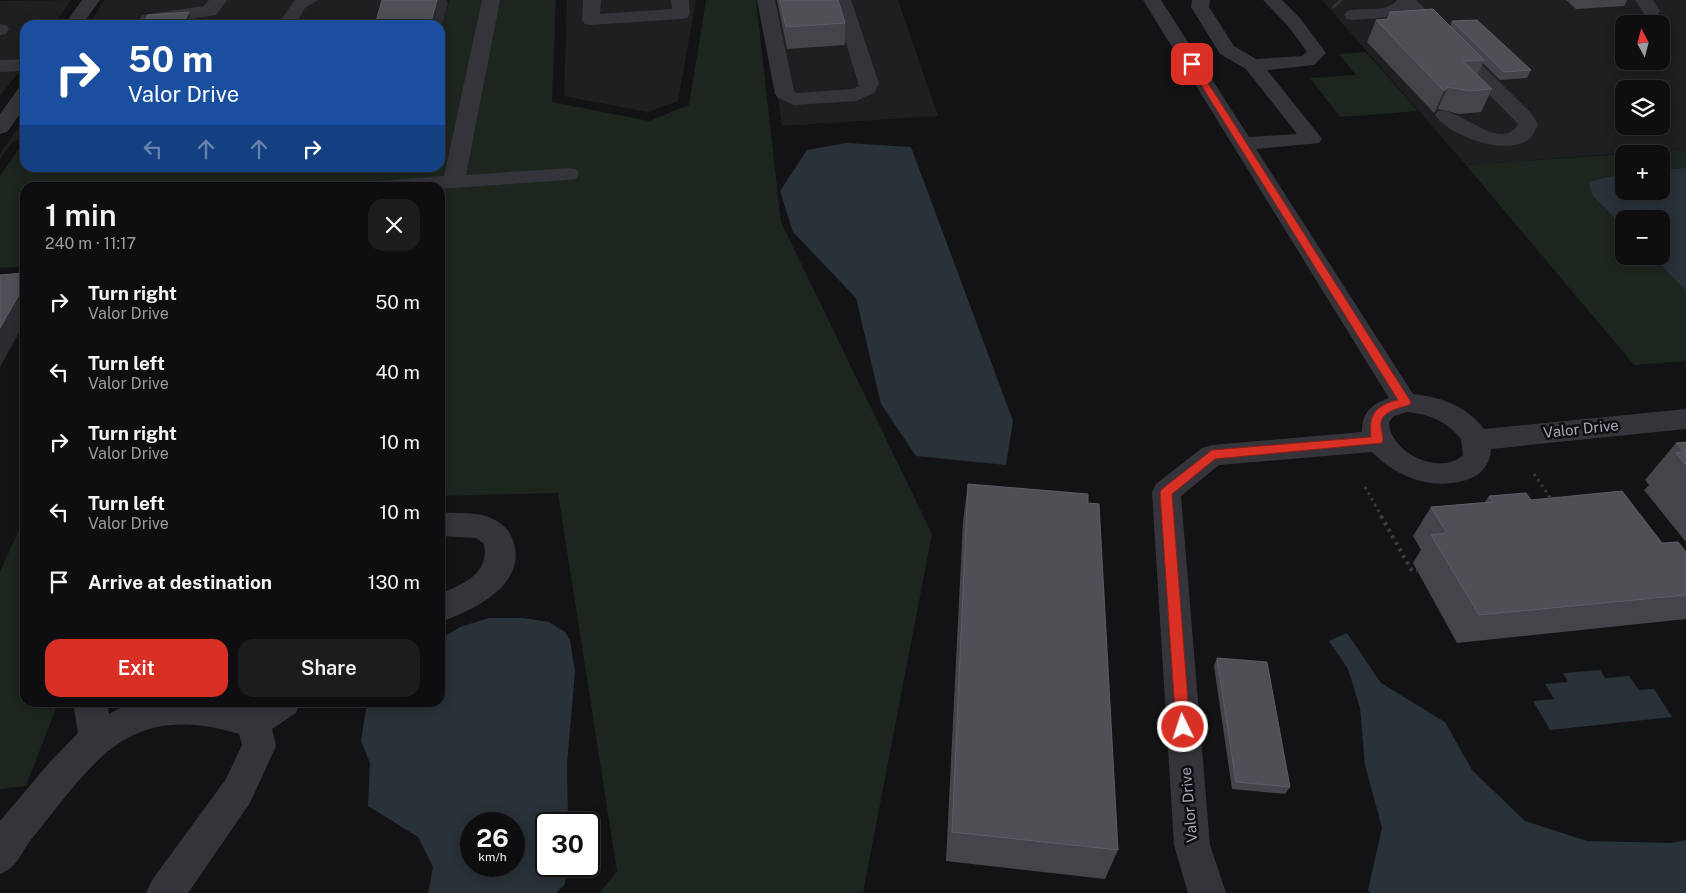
<!DOCTYPE html>
<html lang="en">
<head>
<meta charset="utf-8">
<style>
  :root { --surface:#0e0e10; --page:#1c1c1e; --text:#f1f3f6; --muted:#9b9c9f; --line:#2e2e30; --accent:#d93025 }
  body { margin:0; font-family:"Public Sans",sans-serif; background:var(--page); color:var(--text); height:100vh; display:flex; flex-direction:column; font-size:19px; white-space:nowrap }
  * { box-sizing:border-box; margin:0 }
  p { font-size:16px; color:var(--muted) }
  .icon { flex:none; width:28px; height:28px; fill:none; stroke:currentColor; stroke-width:2; stroke-linecap:round; stroke-linejoin:round }
  .map { position:relative; flex:1; overflow:hidden }
  .side { position:absolute; left:20px; top:182px; width:425px; height:525px; display:flex; flex-direction:column; background:var(--surface); border-radius:15px; box-shadow:0 2px 12px #0003,0 0 0 1px var(--line) }
  .side>* { flex:none }
  .top-card { position:absolute; left:20px; top:20px; width:425px; height:152px; border-radius:15px; box-shadow:0 2px 12px #0003,0 0 0 1px var(--line); background:#1a4fa0; color:#fff; overflow:hidden }
  .needle { width:32px; rotate:353deg }
  .controls { position:absolute; left:1615px; top:15px; display:grid; gap:10px }
  .controls a { display:grid; place-items:center; width:55px; height:55px; border-radius:10px; background:var(--surface); box-shadow:0 2px 12px #0003,0 0 0 1px var(--line); font-size:25px }
  .speed { position:absolute; left:460px; top:812px; display:flex; gap:10px; font-size:25px; font-weight:700; text-align:center }
  .speed>* { display:grid; place-content:center; width:65px; height:65px; border-radius:50%; background:var(--surface); box-shadow:0 2px 12px #0003,0 0 0 1px var(--line); line-height:1 }
  .speed small { font-size:12px; font-weight:400 }
  .speed .limit { border:2px solid #111; border-radius:8px; background:#fff; color:#111 }
  .pin { position:absolute; display:grid; place-items:center; width:42px; height:42px; color:#fff; margin:-21px; border-radius:10px; box-shadow:0 2px 8px #0006 }
  .me { position:absolute; width:55px; margin:-28px; rotate:356deg; stroke-linejoin:round; filter:drop-shadow(0 0 4px #0008) }
  .turn { display:flex; align-items:center; gap:18px; height:105px; padding:0 25px; font-size:22px }
  .turn .icon { width:65px; height:65px; stroke-width:2.5 }
  .turn b { display:block; font-size:35px; line-height:42px }
  .lanes { display:flex; align-items:center; height:48px; padding:0 25px; background:#0003; justify-content:center; gap:25px; direction:ltr }
  .lanes .off { opacity:.35 }
  .round { display:grid; place-items:center; flex:none; width:52px; height:52px; border-radius:15px; background:var(--page) }
  .overview { display:flex; align-items:center; justify-content:space-between; height:85px; padding:0 25px }
  h1 { font-size:30px; font-weight:600; line-height:38px }
  .cta { display:flex; gap:10px; margin-top:auto; padding:10px 25px }
  .cta a { flex:1; height:58px; border-radius:15px; background:var(--accent); color:#fff; font-size:20px; font-weight:600; line-height:58px; text-align:center }
  .cta a+a { background:var(--page); color:var(--text) }
  ul { padding:0; list-style:none }
  li { display:flex; align-items:center; gap:15px; height:70px; padding:0 25px }
  li div { flex:1 }
  li b { display:block; font-size:19px }
  li em { font-style:normal }
  .map>svg:first-child { display:block }
  .built { fill:#1f1f22; fill-rule:evenodd }
  .green { fill:#1d251f }
  .water { fill:#293139; fill-rule:evenodd }
  .lines { fill:none; stroke-linecap:round; stroke-linejoin:round }
  .minor-tunnel { stroke:#303135; stroke-width:20; stroke-dasharray:20 10; stroke-linecap:butt }
  .path-far1 { stroke:#3a3b41; stroke-width:3; stroke-dasharray:2.5 4; stroke-linecap:butt }
  .path { stroke:#3a3b41; stroke-width:4; stroke-dasharray:3 4.5; stroke-linecap:butt }
  .minor { fill:#34343a; fill-rule:evenodd }
  .wall { fill:#44444a }
  .shaded-wall { fill:#2c2c30 }
  .building { fill:#4f4f56; stroke:#5c5d65 }
  .route { fill:#d93025; stroke:#8d1f18 }
  .labels { text-anchor:middle; stroke-width:5; stroke-linejoin:round; paint-order:stroke }
  .street-label { font-size:15px; fill:#a4a8b6; stroke:#0e0e10 }
</style>
</head>
<body>
<div class="map">
<svg width="1686" height="893" viewBox="0 0 1686 893">
  <rect width="100%" height="100%" fill="#131315"/>
  <path class="built" d="M71,0L54,25H25V64L0,96V1Z
    M105,0H439L432,25H88Z
    M567,0H696L678,101L648,112L564,96Z
    M766,0H898L938,116L782,126Z
    M1322,0H1686V149L1466,165ZM1624,24H1661V61H1624ZM1624,89H1661V126H1624Z
    M25,117V136L11,144L0,159V154Z"/>
  <path class="green" d="M449,0H556L552,102L649,121L689,105L706,0H756L781,222L932,534L863,893H600L617,871L558,493L440,496V188H25V266L0,268V176L23,143L25,168H440V34Z
    M1366,52L1418,111L1340,117L1310,78L1356,75L1339,54Z
    M1686,149V168L1661,170V154H1625Z
    M1624,154V173L1588,182L1593,196L1624,227V256H1652L1686,291V361L1634,365L1466,165Z
    M25,516V702L58,703L26,786L0,789V572Z"/>
  <path class="water" d="M846,143L911,147L1013,421L1006,465L916,456L881,404L856,298L793,232L780,191L807,150Z
    M1686,168V291L1652,256H1661V219H1624V227L1593,196L1588,182L1624,173V191H1661V170Z
    M489,618H523L549,622L565,632L570,640L575,672L567,764L568,824H546V866H567L565,884L556,893H428L433,867L418,837L368,806L370,763L361,741L366,709L371,703L440,702V639L460,627ZM471,824H514V866H471Z
    M1347,633L1381,683L1445,722L1472,770L1525,821L1587,841L1671,843L1686,840V893H1370L1368,890L1382,828L1365,765L1360,708L1348,669L1329,641Z
    M1600,670L1605,678L1629,676L1639,690L1654,689L1672,717L1550,730L1533,701L1554,699L1545,684L1568,682L1563,673Z"/>
  <g class="lines">
    <path class="minor-tunnel" d="M1339,0L1341,2"/>
    <path class="path-far1" d="M1534,474L1552,500
      M1365,487L1382,517"/>
    <path class="path" d="M1381,516L1412,571H1417"/>
    <path class="minor" d="M82,0H100L82,25H64Z
      M209,0H227L216,15L153,25H135L142,15L204,6Z
      M295,0H318L305,8L295,25H277Z
      M482,0H500L466,175L568,168L576,169L579,174L576,179L568,180L440,189V188H355L357,183L365,182L444,176Z
      M583,0H601L600,14L672,9L671,0H689L690,14L687,18L681,19L591,25L585,24L582,20Z
      M757,0H775L794,91L797,93L852,89L859,86L833,0H851L879,84L874,93L856,101L794,105L778,98L775,94Z
      M1143,0H1161L1249,137L1297,134L1246,69L1220,54L1191,7L1192,0H1210L1209,7L1234,46L1256,59L1302,56L1307,52L1288,26L1263,0H1282L1300,18L1326,53L1314,65L1267,70L1319,135L1322,139L1319,143L1256,149L1413,394C1441,397 1467,406 1484,429L1686,409V429L1491,449C1491,460 1484,472 1474,477C1438,493 1398,479 1372,452L1219,465L1181,496L1210,845L1226,893H1188L1174,845L1152,492L1156,484L1202,448L1212,445L1362,432C1362,413 1371,404 1389,398ZM1407,412C1428,414 1447,421 1461,439L1463,455C1440,477 1389,452 1389,422L1394,416Z
      M1397,0H1416L1531,113L1538,124C1536,128 1534,134 1530,138C1509,158 1449,136 1435,115L1438,111C1459,106 1501,154 1518,124L1407,11L1393,17L1353,20L1347,19L1344,15L1347,11C1362,7 1388,13 1397,0Z
      M1635,0H1653L1660,11L1657,15H1645Z
      M0,24L6,25L9,29L6,34L0,35Z
      M25,59V71L0,72V60Z
      M25,87V107L7,132L0,134V114L18,89Z
      M440,512C456,514 478,511 493,519C506,526 512,533 515,548C522,588 471,611 440,622V594C463,584 490,574 484,544L476,538L440,536Z
      M73,702H107L109,714L131,702H235L249,707L256,702H300L296,713L272,729L276,746L250,803L188,893H146L152,880L226,779L242,745L239,734C129,701 96,759 34,836C20,852 20,866 0,874V821L49,763L78,733Z"/>
  </g>
  <path class="wall" d="M777,0H838L845,23V45L787,49Z
    M1566,0H1627L1624,6L1576,9Z
    M1390,12L1450,26L1452,21L1531,70L1527,78L1500,80L1483,63L1477,75L1492,89L1481,112L1459,114L1438,109L1434,113L1367,42L1376,20L1387,19Z
    M1686,442V542L1644,490L1649,485L1645,480L1676,443Z
    M968,484L1118,850L1105,879L946,861L963,521Z
    M1489,496L1531,500L1662,543L1686,552V619L1457,643L1413,563L1421,550L1413,536L1431,507L1485,502Z
    M1217,658L1290,787L1285,794L1232,789L1214,666Z"/>
  <path class="shaded-wall" d="M437,0H447L448,3L440,34V25H430Z
    M189,12L195,25H182Z
    M1448,87L1438,109L1434,113L1444,91Z
    M25,284V322L0,367V328Z"/>
  <path class="building" d="M382,0H437L430,25H375Z
    M780,0H838L845,23L786,27Z
    M1433,9L1484,60L1463,61L1492,89L1469,91L1448,87L1444,91L1376,20L1388,19L1390,12Z
    M189,12L182,25H142L148,15Z
    M1477,20L1531,70L1504,72L1452,21Z
    M25,273V284L0,328V275Z
    M1686,442V465L1676,453L1684,452L1676,443Z
    M968,484L1088,494V503L1099,504L1118,850L952,832Z
    M1622,491L1662,543L1678,542L1686,552V595L1479,615L1431,535L1447,533L1431,507L1493,502L1489,496L1526,493L1531,500Z
    M1217,658L1267,662L1290,787L1236,782Z"/>
  <path class="route" d="M1189,62L1196,64L1411,402L1409,405C1397,409 1379,411 1381,428C1382,433 1384,438 1382,443L1215,459L1172,494L1190,727L1188,732L1183,734L1178,732L1176,727L1160,492L1162,489L1212,450L1371,437C1368,415 1376,405 1398,400L1188,64Z"/>
  <g class="labels">
    <g class="street-label">
      <text transform="translate(1581 429) rotate(-6)" y="5">Valor Drive</text>
      <text transform="translate(1189 805) rotate(-95)" y="5">Valor Drive</text>
    </g>
  </g>
</svg>
<div class="controls">
<a><svg class="needle" viewBox="-14 -14 28 28"><path d="M0-13l5 13h-10z" fill="#e53935"/><path d="M0 13l5-13h-10z" fill="#9b9c9f"/></svg></a>
<a><svg class="icon" aria-label="layers" viewBox="0 0 24 24"><path d="M12 4l9 5-9 5-9-5zM3 14l9 5 9-5"/></svg></a>
<a>+</a>
<a>−</a>
</div>
<div class="speed"><div>26<small>km/h</small></div><div class="limit">30</div></div>
<div class="pin" style="left:1192px;top:64px;background:#d93025"><svg class="icon" aria-label="arrive" viewBox="0 0 24 24"><path d="M6 21V4h12l-3 4 3 4H6"/></svg></div>
<svg class="me" style="left:1183px;top:727px" viewBox="-20 -20 40 40"><circle r="17" fill="#d93025" stroke="#fff" stroke-width="3"/><path d="M0-11L8 9 0 5-8 9z" fill="#fff"/></svg>
<div class="top-card">
<div class="turn"><svg class="icon" aria-label="right" viewBox="0 0 24 24"><path d="M7 20v-9h11M14 6l5 5-5 5"/></svg><div><b>50 m</b>Valor Drive</div></div>
<div class="lanes"><svg class="icon off" aria-label="left" viewBox="0 0 24 24"><path d="M17 20v-9H6M10 6l-5 5 5 5"/></svg><svg class="icon off" aria-label="ahead" viewBox="0 0 24 24"><path d="M12 20V5M6 11l6-6 6 6"/></svg><svg class="icon off" aria-label="ahead" viewBox="0 0 24 24"><path d="M12 20V5M6 11l6-6 6 6"/></svg><svg class="icon" aria-label="right" viewBox="0 0 24 24"><path d="M7 20v-9h11M14 6l5 5-5 5"/></svg></div>
</div>
<section class="side">
<div class="overview"><div><h1>1 min</h1><p>240 m · 11:17</p></div><a class="round"><svg class="icon" aria-label="close" viewBox="0 0 24 24"><path d="M6 6l12 12M18 6L6 18"/></svg></a></div>
<ul>
<li><svg class="icon" aria-label="right" viewBox="0 0 24 24"><path d="M7 20v-9h11M14 6l5 5-5 5"/></svg><div><b>Turn right</b><p>Valor Drive</p></div><em>50 m</em></li>
<li><svg class="icon" aria-label="left" viewBox="0 0 24 24"><path d="M17 20v-9H6M10 6l-5 5 5 5"/></svg><div><b>Turn left</b><p>Valor Drive</p></div><em>40 m</em></li>
<li><svg class="icon" aria-label="right" viewBox="0 0 24 24"><path d="M7 20v-9h11M14 6l5 5-5 5"/></svg><div><b>Turn right</b><p>Valor Drive</p></div><em>10 m</em></li>
<li><svg class="icon" aria-label="left" viewBox="0 0 24 24"><path d="M17 20v-9H6M10 6l-5 5 5 5"/></svg><div><b>Turn left</b><p>Valor Drive</p></div><em>10 m</em></li>
<li><svg class="icon" aria-label="arrive" viewBox="0 0 24 24"><path d="M6 21V4h12l-3 4 3 4H6"/></svg><div><b>Arrive at destination</b></div><em>130 m</em></li>
</ul>
<div class="cta"><a>Exit</a><a>Share</a></div>
</section>
</div>
</body>
</html>
